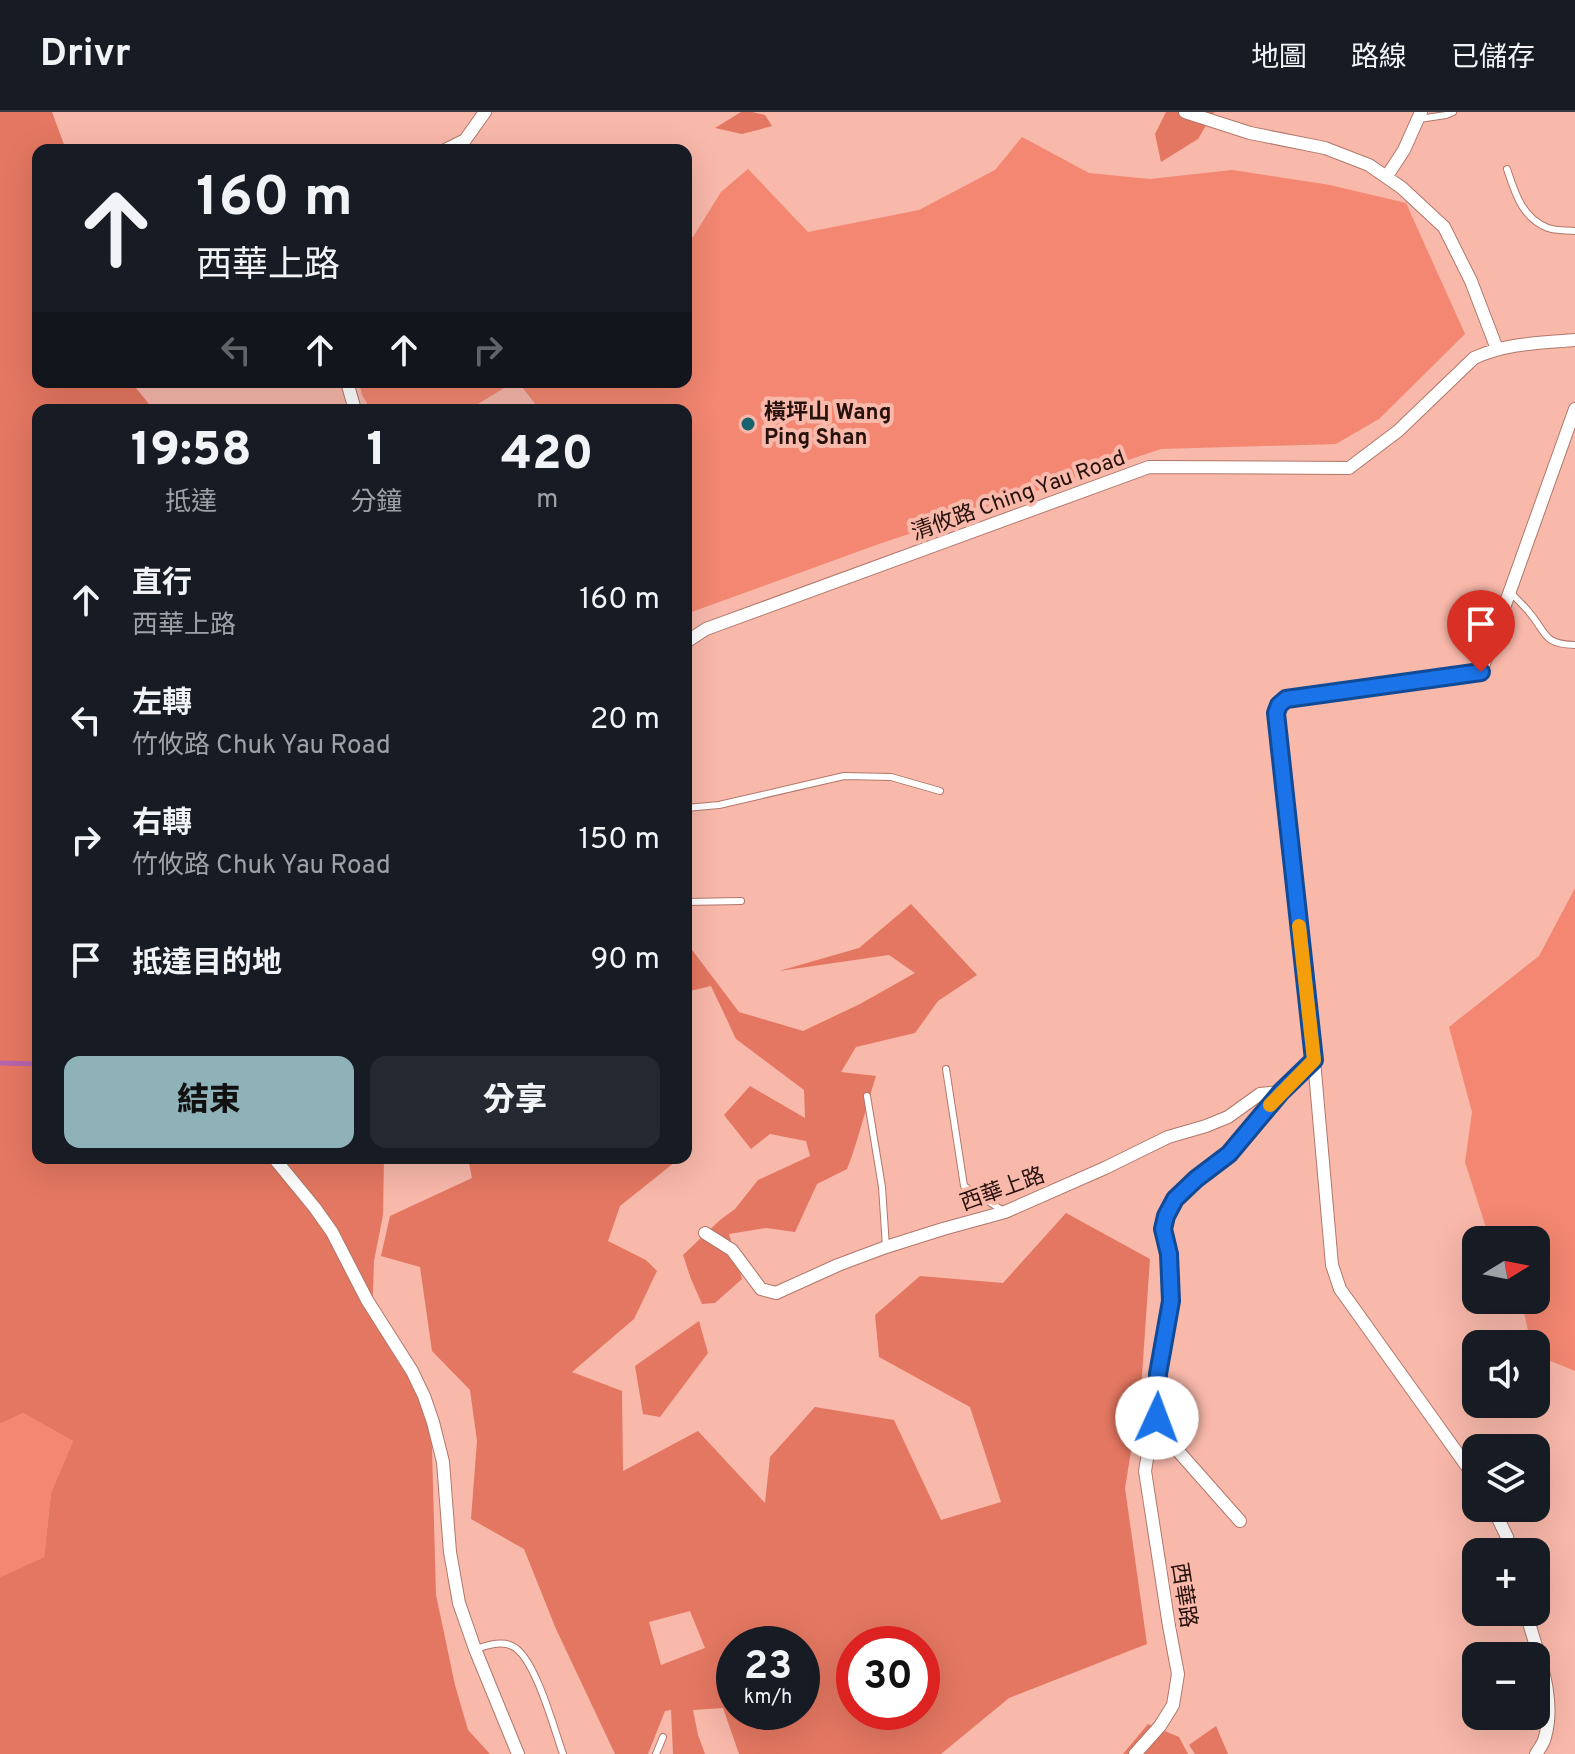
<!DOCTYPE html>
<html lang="zh-TW">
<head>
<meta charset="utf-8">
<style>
  :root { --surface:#171b24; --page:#242831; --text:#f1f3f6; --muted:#9ea1a6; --line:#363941; --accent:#8fb2b9 }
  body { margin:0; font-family:Overpass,"Noto Sans TC",sans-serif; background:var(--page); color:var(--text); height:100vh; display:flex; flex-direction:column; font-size:30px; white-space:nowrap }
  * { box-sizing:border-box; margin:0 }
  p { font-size:26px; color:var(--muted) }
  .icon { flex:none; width:44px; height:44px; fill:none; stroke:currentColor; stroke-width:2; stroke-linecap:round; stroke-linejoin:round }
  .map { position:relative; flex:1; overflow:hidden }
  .drawer { position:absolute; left:32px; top:292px; width:660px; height:760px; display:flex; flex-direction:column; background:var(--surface); border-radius:16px; box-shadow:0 8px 32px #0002 }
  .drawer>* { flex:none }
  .top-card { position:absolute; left:32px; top:32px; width:660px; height:244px; border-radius:16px; box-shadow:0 8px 32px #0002; background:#171b24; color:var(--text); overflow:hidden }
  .needle { width:52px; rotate:80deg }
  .fabs { position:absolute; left:1462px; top:1114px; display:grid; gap:16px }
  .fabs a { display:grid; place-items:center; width:88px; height:88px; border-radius:16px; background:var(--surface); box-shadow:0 8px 32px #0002; font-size:40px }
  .speed { position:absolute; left:716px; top:1514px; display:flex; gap:16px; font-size:40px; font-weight:700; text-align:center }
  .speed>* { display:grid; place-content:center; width:104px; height:104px; border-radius:50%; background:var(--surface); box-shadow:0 8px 32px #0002; line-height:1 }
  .speed small { font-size:20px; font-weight:400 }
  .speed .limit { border:12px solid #d22; background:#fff; color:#111 }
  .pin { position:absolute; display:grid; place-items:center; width:68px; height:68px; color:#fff; margin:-82px -34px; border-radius:50% 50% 50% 0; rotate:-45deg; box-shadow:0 0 8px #0007 }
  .pin .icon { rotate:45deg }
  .me { position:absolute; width:88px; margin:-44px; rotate:2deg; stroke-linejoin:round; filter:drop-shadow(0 0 6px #0008) }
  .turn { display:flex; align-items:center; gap:28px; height:168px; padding:0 32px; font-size:36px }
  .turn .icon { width:104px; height:104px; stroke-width:2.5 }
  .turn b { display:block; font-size:56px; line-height:68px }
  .lanes { display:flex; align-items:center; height:76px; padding:0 32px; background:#0003; justify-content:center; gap:40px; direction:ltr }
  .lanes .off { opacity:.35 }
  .eta { display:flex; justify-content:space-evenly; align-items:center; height:136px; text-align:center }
  .eta b { font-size:48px; font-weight:800; line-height:56px }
  .cta { display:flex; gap:16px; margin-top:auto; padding:16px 32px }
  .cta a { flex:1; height:92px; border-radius:16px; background:var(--accent); color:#111; font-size:32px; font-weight:800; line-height:92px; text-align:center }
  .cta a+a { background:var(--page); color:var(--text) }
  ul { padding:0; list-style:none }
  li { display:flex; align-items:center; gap:24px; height:120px; padding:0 32px }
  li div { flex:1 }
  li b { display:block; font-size:30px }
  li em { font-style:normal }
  header { display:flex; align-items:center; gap:48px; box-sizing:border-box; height:112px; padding:0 40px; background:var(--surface); border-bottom:2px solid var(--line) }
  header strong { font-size:38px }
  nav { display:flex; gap:44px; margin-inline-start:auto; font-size:28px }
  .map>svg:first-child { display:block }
  .green { fill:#f38771 }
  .forest { fill:#e47761; fill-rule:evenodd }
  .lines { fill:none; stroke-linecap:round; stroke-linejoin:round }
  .stream { stroke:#b764ab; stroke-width:5 }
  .lane-casing { stroke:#b2776a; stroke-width:8 }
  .street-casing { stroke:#b2776a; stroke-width:14 }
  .lane { stroke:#fff; stroke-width:6 }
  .street { stroke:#fff; stroke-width:12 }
  .route-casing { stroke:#114b97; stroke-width:20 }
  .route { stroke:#1a73e8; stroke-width:14 }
  .slow { stroke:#f59e0b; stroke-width:14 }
  .poi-dot { fill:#18626f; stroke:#f8b8aa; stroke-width:3 }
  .labels { text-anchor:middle; stroke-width:8; stroke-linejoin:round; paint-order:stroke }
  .poi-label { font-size:22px; font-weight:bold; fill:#27110c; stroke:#f8b8aa; text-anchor:start }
  .street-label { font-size:22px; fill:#27110c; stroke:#f8b8aa }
</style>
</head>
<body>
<header>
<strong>Drivr</strong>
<nav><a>地圖</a><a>路線</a><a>已儲存</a></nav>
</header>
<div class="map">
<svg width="1575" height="1642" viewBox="0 0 1575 1642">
  <rect width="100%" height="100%" fill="#f8b8aa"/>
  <path class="green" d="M1022,25L1089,61L1150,67L1232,58L1330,73L1406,91L1465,222L1379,307L1336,332L1161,337L876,433L686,502V298H540L518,270H686V126L693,125L721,80L748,57L808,120L919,98L995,58Z
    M359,270H514L468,298H371L362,283Z
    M1575,776V1259L1536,1243V1232H1531L1523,1196L1519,1188H1536V1128H1490L1488,1122L1465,1050L1472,1000L1449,915L1539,844Z
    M23,1301L73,1329L51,1381L44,1445L0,1465V1312Z"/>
  <path class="forest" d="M0,0H52L66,38H38V270H131L154,298H38V1046H384L383,1103L374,1149L372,1208L431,1302L436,1483L455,1573L468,1618L490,1642H0V1465L44,1445L51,1381L73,1329L23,1301L0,1312Z
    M741,0H752L765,3L772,14L742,22L715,16Z
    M1166,0H1214L1198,27L1161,50L1155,22Z
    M911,792L977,863L938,889L915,921L856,935L841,960L876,964C866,995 859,1026 847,1057L817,1072L795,1120L766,1116L729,1122L742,1167L715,1191L702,1192L691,1167L683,1143L720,1108L735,1097L758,1068L810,1044L806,1029L770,1022L751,1037L724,1003L750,974L805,1006L804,978L736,927L711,874L686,880V830L739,900L803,919L860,892L915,861L889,843L779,859L859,836Z
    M468,1046H680L620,1094L608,1129L646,1148L657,1159L634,1207L572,1260L622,1279L623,1359L698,1319L765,1391L770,1345L815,1295L894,1308L941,1408L1001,1390L970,1295L879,1245L875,1203L920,1164L1003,1171L1066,1101L1150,1147L1141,1278L1125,1376L1147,1532L1009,1586L941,1642H739L723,1596L693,1598L698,1623L705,1642H673L671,1598L665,1599L648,1642H615L556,1517L524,1437L471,1407L477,1329L470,1278L432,1239L420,1155L381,1144L390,1104L472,1066ZM690,1499L705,1536L661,1553L649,1510ZM802,1532V1600H734V1532ZM854,1532H922V1600H854Z
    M699,1209L708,1241L660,1305L643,1302L635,1254Z
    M1148,1612L1179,1625L1188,1642H1123Z
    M1216,1614L1228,1642H1195L1189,1633Z"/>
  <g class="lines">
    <path class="stream" d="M0,951L38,952"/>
    <defs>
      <path id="lane" d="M1419,7L1446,3L1453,0
        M1507,57C1515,81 1522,106 1548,116C1556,119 1567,118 1575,119
        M1510,480C1516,486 1523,493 1529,500C1547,521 1542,532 1575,533
        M686,696L719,693L844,664L891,665L940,679
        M686,790L741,789
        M946,957L964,1074L1002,1098
        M867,984L882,1075L886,1135
        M475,1537C486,1534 501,1528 512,1534C535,1544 554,1617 563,1642
        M656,1642L663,1625"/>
      <path id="street" d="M1185,0L1250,21L1325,36L1369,53L1402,76L1444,115L1471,169L1497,237
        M445,38L465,28L485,0
        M1387,64L1404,38L1421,0
        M347,270L355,298
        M686,530L706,517L1149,355L1349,356L1398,319L1474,246C1507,231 1540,231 1575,228
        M274,1046L315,1096L332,1120L367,1188L412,1259L424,1284L433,1310L443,1350L450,1440L459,1491L475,1537L518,1642
        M705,1121L732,1138L761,1177L776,1181L838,1153L886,1135L943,1117L1005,1100L1105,1056L1168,1025L1206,1014L1228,1005L1260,982L1281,980L1314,948
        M1476,1367L1340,1177L1332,1153L1314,948L1276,601L1279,593L1286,587L1481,560L1575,297
        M1493,1396L1507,1425L1511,1440
        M1240,1409L1164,1323L1157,1306L1158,1262L1171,1189L1169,1142L1163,1117L1166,1104L1175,1087L1196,1067L1229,1042L1281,980
        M1526,1500C1536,1539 1557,1585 1545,1625C1544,1631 1539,1637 1536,1642
        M1135,1642L1160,1614L1173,1593L1178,1562L1169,1514L1145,1359L1148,1341L1164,1323"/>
    </defs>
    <use href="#lane" class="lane-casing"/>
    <use href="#street" class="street-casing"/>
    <use href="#lane" class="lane"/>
    <use href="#street" class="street"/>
  </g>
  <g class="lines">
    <defs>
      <path id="route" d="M1157,1306L1158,1262L1171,1189L1169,1142L1163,1117L1166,1104L1175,1087L1196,1067L1229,1042L1281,980L1314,948L1276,601L1279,593L1286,587L1481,560"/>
    </defs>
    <use href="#route" class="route-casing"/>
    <use href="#route" class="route"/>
    <path class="slow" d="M1270,993L1314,948L1299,814"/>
  </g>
  <circle class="poi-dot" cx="748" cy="312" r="8"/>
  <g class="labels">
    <g class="poi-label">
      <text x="764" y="307">橫坪山 Wang<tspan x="764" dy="25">Ping Shan</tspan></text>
    </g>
    <g class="street-label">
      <text transform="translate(1018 382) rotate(-20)" y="8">清攸路 Ching Yau Road</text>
      <text transform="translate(1002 1076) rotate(-20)" y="8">西華上路</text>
      <text transform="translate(1185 1483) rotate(81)" y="8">西華路</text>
    </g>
  </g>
</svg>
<div class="fabs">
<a><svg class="needle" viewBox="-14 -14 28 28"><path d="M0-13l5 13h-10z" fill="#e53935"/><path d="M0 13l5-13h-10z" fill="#9ea1a6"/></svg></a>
<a><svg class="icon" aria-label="sound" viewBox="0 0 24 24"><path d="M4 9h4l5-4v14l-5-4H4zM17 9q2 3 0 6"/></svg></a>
<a><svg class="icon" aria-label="layers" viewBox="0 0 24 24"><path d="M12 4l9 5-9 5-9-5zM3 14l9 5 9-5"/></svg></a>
<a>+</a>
<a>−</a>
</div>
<div class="speed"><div>23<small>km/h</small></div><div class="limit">30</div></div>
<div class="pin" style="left:1481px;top:560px;background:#d93025"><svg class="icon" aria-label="arrive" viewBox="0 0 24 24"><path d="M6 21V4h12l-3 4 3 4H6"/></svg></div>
<svg class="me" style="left:1157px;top:1306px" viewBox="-20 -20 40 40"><circle r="19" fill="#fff"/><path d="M0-13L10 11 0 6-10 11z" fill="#1a73e8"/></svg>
<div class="top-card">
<div class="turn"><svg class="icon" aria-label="ahead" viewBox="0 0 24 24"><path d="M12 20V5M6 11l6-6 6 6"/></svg><div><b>160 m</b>西華上路</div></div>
<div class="lanes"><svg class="icon off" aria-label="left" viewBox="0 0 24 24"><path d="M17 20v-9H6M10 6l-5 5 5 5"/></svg><svg class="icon" aria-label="ahead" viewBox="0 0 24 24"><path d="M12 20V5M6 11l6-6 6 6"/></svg><svg class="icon" aria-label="ahead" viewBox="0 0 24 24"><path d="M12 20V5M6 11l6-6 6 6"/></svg><svg class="icon off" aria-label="right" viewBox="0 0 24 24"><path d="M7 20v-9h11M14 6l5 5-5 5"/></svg></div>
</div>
<section class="drawer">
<div class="eta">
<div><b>19:58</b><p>抵達</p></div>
<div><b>1</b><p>分鐘</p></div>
<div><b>420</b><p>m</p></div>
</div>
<ul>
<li><svg class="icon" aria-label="ahead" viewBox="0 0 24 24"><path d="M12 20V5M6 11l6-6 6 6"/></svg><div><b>直行</b><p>西華上路</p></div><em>160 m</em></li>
<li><svg class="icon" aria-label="left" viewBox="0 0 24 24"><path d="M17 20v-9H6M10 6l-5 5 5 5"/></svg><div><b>左轉</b><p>竹攸路 Chuk Yau Road</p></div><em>20 m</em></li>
<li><svg class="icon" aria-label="right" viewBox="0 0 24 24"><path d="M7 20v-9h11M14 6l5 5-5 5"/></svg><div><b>右轉</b><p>竹攸路 Chuk Yau Road</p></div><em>150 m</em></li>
<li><svg class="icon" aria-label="arrive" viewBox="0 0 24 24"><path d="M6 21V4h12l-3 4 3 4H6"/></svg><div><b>抵達目的地</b></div><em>90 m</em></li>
</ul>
<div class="cta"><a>結束</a><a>分享</a></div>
</section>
</div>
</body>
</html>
